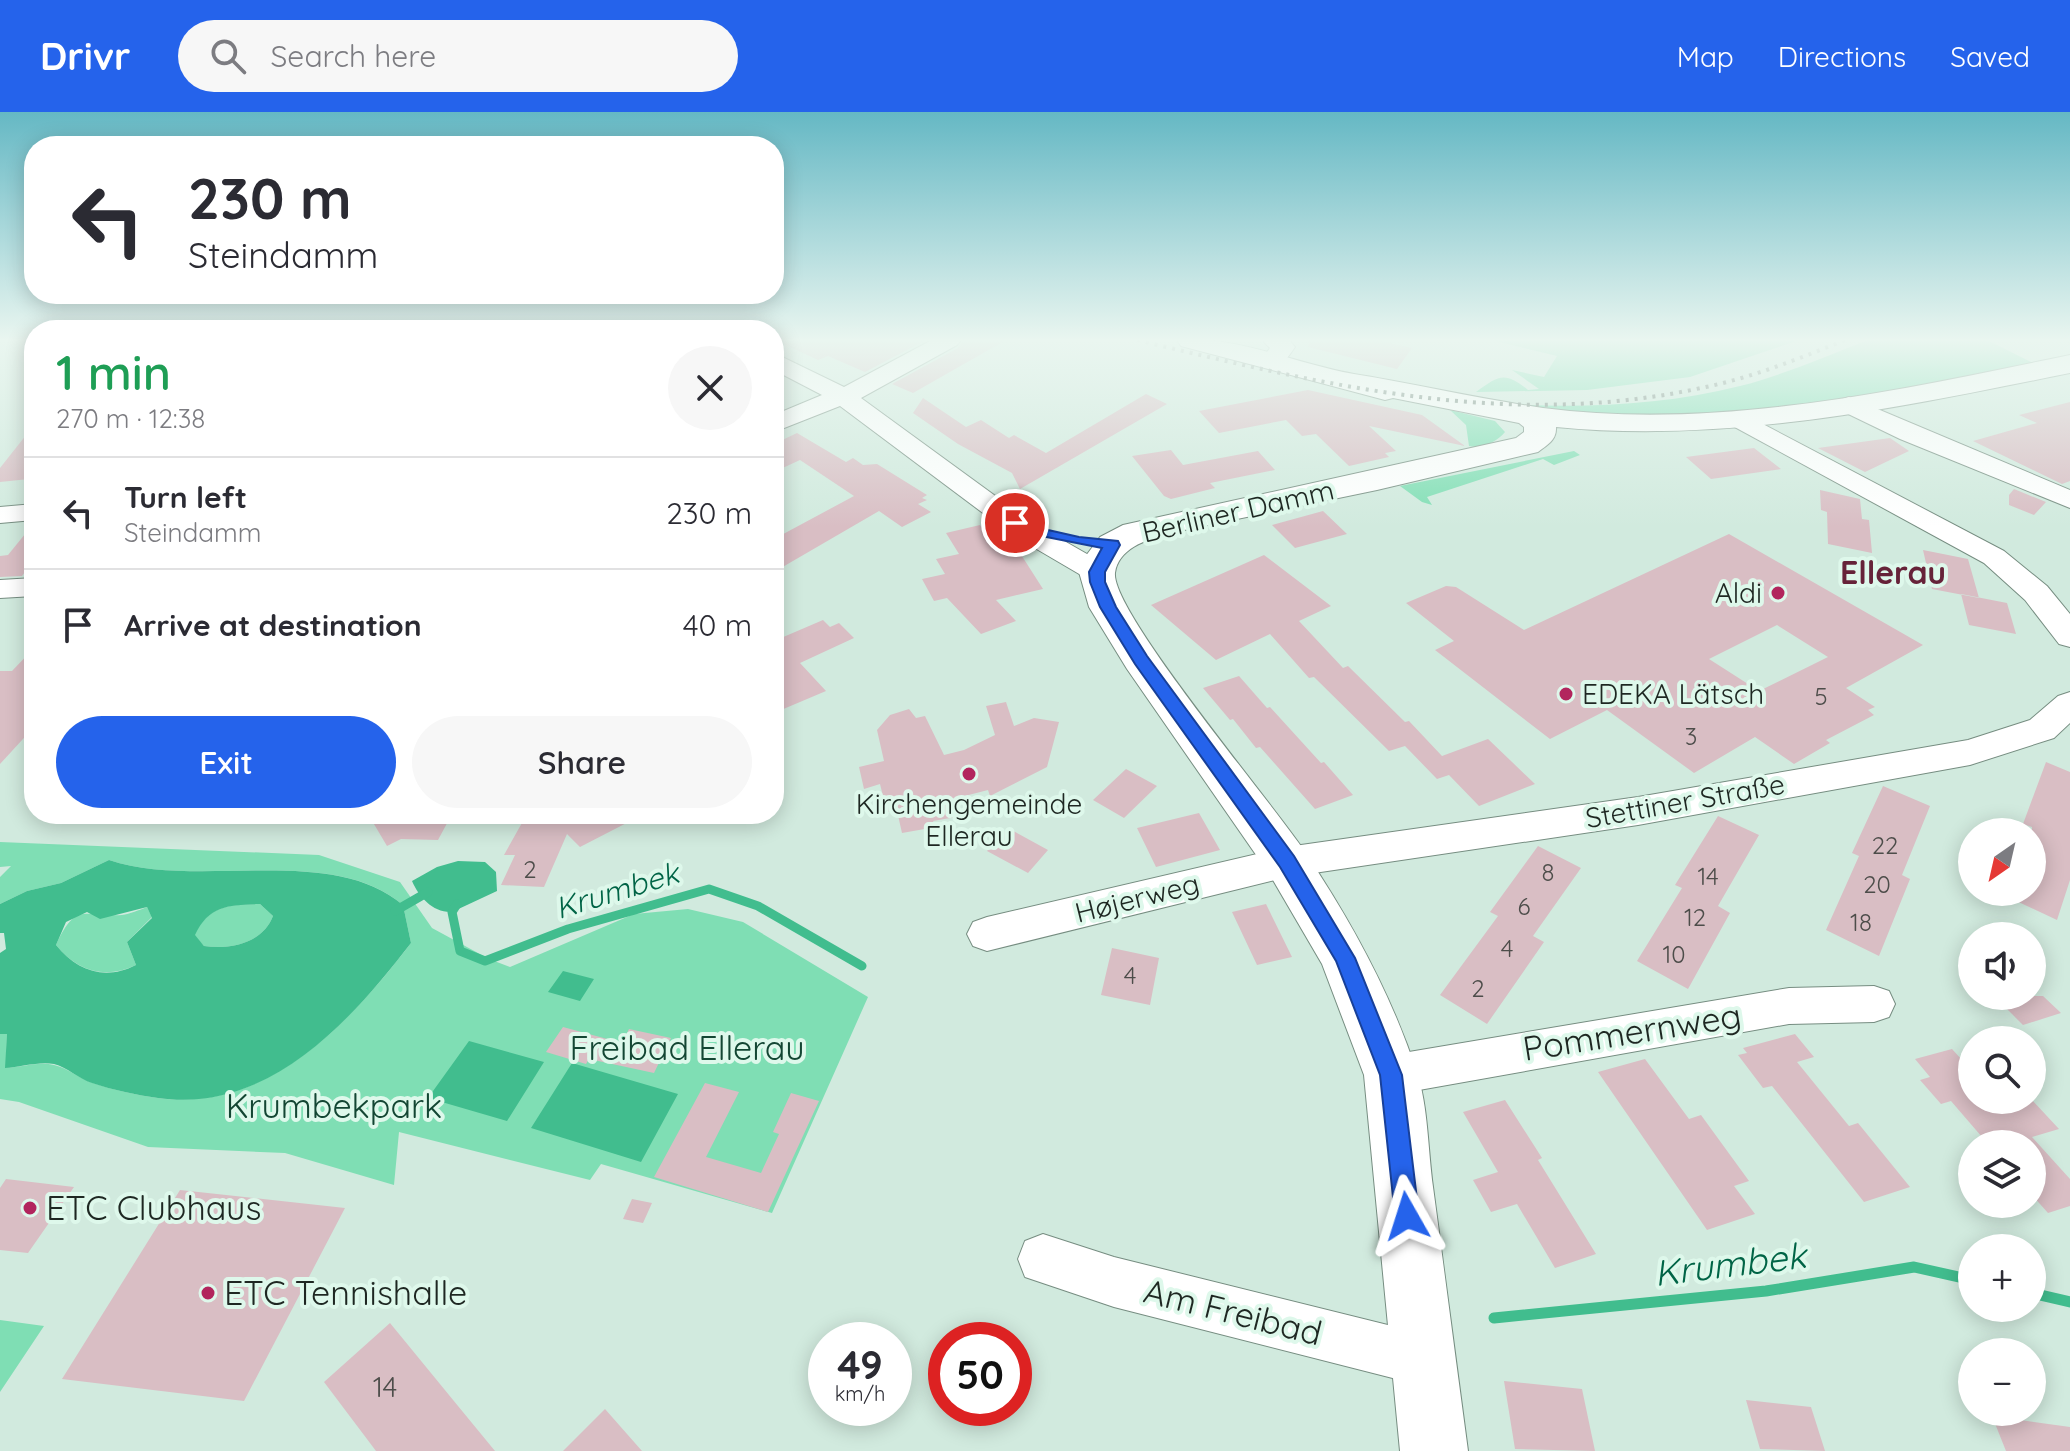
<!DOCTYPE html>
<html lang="en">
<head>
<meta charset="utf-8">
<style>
  :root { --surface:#fff; --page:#f7f7f7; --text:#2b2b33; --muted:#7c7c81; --line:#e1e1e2; --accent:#2563eb }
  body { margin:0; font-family:Quicksand,sans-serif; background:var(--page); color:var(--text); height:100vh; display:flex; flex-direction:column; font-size:30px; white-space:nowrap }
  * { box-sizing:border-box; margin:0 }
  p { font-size:26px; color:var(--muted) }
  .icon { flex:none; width:44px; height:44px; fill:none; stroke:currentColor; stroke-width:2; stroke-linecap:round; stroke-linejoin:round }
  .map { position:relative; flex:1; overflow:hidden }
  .side { position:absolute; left:24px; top:208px; width:760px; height:504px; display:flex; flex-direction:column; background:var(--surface); border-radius:32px; box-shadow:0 4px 20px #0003 }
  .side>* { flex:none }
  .banner { position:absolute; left:24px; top:24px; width:760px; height:168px; border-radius:32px; box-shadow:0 4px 20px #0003; background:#fff; color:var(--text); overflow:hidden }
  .needle { width:52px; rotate:214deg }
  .fabs { position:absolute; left:1958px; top:706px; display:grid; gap:16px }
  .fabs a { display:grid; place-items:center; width:88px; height:88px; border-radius:50%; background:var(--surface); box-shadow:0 4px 20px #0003; font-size:40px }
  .speed { position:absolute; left:808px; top:1210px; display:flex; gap:16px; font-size:40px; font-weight:700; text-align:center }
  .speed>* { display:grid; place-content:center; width:104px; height:104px; border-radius:50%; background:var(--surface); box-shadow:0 4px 20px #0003; line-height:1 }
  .speed small { font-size:20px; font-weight:400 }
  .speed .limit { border:12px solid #d22; background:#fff; color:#111 }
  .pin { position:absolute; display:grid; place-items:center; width:68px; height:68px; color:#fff; margin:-34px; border:4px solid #fff; border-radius:50%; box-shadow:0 2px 8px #0007 }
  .me { position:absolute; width:88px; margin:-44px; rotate:354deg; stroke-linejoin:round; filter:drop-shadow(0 0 6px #0008) }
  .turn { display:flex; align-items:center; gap:28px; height:168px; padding:0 32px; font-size:36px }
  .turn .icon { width:104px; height:104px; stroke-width:2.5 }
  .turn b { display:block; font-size:56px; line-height:68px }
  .round { display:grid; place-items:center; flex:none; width:84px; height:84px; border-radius:42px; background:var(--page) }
  .headline { display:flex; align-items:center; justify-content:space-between; height:136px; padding:0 32px }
  h1 { font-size:48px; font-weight:600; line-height:60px; color:#1e9e55 }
  .primary-button { display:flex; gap:16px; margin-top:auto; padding:16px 32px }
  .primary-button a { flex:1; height:92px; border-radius:48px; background:var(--accent); color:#fff; font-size:32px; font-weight:600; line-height:92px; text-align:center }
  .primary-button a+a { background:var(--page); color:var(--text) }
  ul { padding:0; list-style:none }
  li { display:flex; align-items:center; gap:24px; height:112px; padding:0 32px; border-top:2px solid var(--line) }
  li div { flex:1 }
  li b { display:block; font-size:30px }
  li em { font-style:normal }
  header { display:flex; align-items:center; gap:48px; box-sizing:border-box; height:112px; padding:0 40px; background:var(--accent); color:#fff }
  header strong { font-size:38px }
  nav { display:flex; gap:44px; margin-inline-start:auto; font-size:28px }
  .search { width:560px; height:72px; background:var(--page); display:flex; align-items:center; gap:20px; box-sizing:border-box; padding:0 28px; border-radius:44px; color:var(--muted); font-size:30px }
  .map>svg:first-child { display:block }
  .green { fill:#7fdeb4 }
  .water { fill:#41bd8e; fill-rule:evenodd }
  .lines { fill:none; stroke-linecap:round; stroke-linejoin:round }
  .stream-far1 { stroke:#41bd8e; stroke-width:9 }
  .stream { stroke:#41bd8e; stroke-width:11 }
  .building { fill:#d9bec4; fill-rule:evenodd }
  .minor-casing { stroke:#768d81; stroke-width:2 }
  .major-casing { stroke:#768d81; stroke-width:2 }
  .minor { fill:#fff; fill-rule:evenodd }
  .major { fill:#fff; fill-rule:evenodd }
  .rail { stroke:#71827a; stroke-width:4; stroke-dasharray:3 6; stroke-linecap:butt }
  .route { fill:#2563eb; stroke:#184099; stroke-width:2 }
  .poi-dot { fill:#b2255d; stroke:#def8eb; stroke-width:3 }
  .labels { text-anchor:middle; stroke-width:8; stroke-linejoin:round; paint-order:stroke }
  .number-label { font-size:24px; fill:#4d4d4a }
  .street-label { font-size:28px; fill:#1e2722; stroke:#def8eb }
  .poi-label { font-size:28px; fill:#1e2722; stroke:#def8eb; text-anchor:end }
  .near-number-label { font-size:28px; fill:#4d4d4a }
  .water-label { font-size:30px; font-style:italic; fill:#006446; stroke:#def8eb }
  .quarter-label { font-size:32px; font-weight:bold; fill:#662339; stroke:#def8eb }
  .near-street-label { font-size:34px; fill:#1e2722; stroke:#def8eb }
  .near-park-label { font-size:34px; fill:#134633; stroke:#def8eb }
  .near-poi-label { font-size:34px; fill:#1e2722; stroke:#def8eb; text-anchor:start }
  .near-water-label { font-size:36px; font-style:italic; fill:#006446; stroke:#def8eb }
</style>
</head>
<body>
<header>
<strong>Drivr</strong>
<div class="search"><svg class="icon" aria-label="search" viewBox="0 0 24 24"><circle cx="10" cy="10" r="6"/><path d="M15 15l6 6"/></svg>Search here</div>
<nav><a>Map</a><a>Directions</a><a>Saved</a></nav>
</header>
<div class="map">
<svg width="2070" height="1339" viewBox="0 0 2070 1339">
  <rect width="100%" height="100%" fill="#d1eade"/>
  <path class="green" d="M1491,228H1799L1690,265L1587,278L1476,280C1499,263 1505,259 1528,278L1539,277L1512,258L1544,265L1557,244Z
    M1868,228H1987L2037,253L1901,279L1727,302L1620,304L1501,292C1582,296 1661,294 1740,274C1784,263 1826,244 1868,228Z
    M1450,298L1495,309L1505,320C1497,330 1482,337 1469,334L1466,313Z
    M1574,339L1580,343L1554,353L1543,347L1427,385L1432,393L1422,390L1400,374Z
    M0,730L319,743L400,770L432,816L489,847L510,855L634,802L688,797L743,810L868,885L772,1101L601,1052L590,1068L399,1020L394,1073L285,1041L148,1035L19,990L0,987V922L7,921L6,956C20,955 40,949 54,953C68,956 80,967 93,971C113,978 137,983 158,986C268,1001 351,909 411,831L403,793C331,731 198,778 109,748L61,771L27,779L0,792V765L11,754L0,755Z
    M260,792L273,804C263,831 230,838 204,834L194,823C210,793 228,793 260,792Z
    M147,795L152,805L127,830L136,853C105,868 77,859 56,833C76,789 84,805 122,803C130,802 139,798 147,795Z
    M0,1208L44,1214L0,1280Z"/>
  <path class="water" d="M109,748C198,778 330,731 403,793L411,831C351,909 268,1002 158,986C137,983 113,978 92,971C79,967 67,955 54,952C40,949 20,955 5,956L7,922H0V841L6,837L4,821H0V792L27,779L61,771ZM260,792L273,804C263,831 230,838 204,834L195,823C209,793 229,793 260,792ZM147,795L152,806L127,830L136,853C105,869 77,859 56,833L66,810L87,800L100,807Z
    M458,749L485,750L496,760L497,779L452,800C433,801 419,785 412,769L437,755Z
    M563,859L594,867L580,889L548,880Z
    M469,929L544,950L507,1009L428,986Z
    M572,951L678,982L641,1050L531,1016Z"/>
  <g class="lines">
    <path class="stream-far1" d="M457,792L452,800L460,839L485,849L568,817L709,777L758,794L862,854
      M395,799L428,780"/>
    <path class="stream" d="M2032,1181L2070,1190
      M1494,1206L1766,1179L1914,1155L1972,1168"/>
  </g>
  <path class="building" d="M775,228H926L865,260L828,244L818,248Z
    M964,228H1006L913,281L892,272L958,236Z
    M1309,228H1377L1412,236L1397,257L1308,235Z
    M1308,278L1422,303L1465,334L1369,314L1396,339L1385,341L1389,345L1349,354L1316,322L1302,324L1286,308L1219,321L1199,299Z
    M1146,282L1167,292L1020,377L1012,361L958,332L913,301L923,286L966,315L981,308L1009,326L1014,323L1046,341Z
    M2070,290V369L2062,372L1973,329L2037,311L2019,303Z
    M34,313V360L29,367L0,370V356Z
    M797,321L846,350L853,346L863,353L877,352L927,383L922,386L927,388L918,392L931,400L902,415L879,399L774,460V427L854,384L800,348L774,360V332Z
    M1890,326L1909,339L1865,360L1818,336Z
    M1754,336L1781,357L1711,367L1686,345Z
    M1171,338L1183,353L1258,339L1275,358L1210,371L1215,376L1171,387L1164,384L1132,344Z
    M2014,377L2046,390L2034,403L2009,393V383Z
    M1820,378L1860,387L1862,407L1869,408L1872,441L1828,432L1827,400L1821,398Z
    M1323,399L1347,422L1295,436L1272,413Z
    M34,411V448L22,464L0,465V444L8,443Z
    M980,413L992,431L1011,427L1043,477L996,488L1016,509L981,522L947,486L934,489L922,467L945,462L936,447L959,442L946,421Z
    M1729,422L1923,533L1846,576L1875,595L1868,598L1874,603L1826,628L1830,631L1794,652L1755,625L1694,661L1607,598L1550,627L1435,538L1454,529L1406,491L1446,474L1456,475L1524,518ZM1777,513L1828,545L1759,579L1709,547Z
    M1923,438L1968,447L1979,486L1932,477Z
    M1264,443L1331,494L1299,509L1343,556L1348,554L1405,610L1409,609L1442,644L1488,627L1535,672L1479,694L1449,663L1437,667L1405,634L1389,639L1314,565L1309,566L1270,522L1216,548L1151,493Z
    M1961,482L2007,491L2016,522L1969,513Z
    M823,508L830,515L839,511L854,526L800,551L826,579L774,601V529Z
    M34,536V615L0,652V559H12Z
    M1239,564L1267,596L1270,595L1321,651L1324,650L1353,683L1315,697L1260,635L1256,636L1233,607L1230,608L1203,576Z
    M1006,590L1014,614L1034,606L1059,610L1047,655L990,684L988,678L953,687L956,705L933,709L936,715L902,721L897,699L887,700L880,672L864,677L859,655L884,649L877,618L890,603L909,597L916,606L925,604L944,643L964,638L995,623L986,594Z
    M2046,650L2070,660V768L2057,808L1997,780H2032V715L2023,712Z
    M1126,657L1157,674L1124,706L1093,688Z
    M1883,674L1930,694L1902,763L1910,767L1879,844L1826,818L1859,744L1852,741Z
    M1199,701L1220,738L1156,755L1137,716Z
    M368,702H452L438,728L401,727L387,734Z
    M527,702H644L580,735L567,722L544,775L501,773L515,743H504Z
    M1718,704L1759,723L1718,794L1730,801L1688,877L1637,849L1682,776L1675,773Z
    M1008,716L1048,738L1028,761L987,739Z
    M1538,734L1581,756L1533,824L1544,830L1487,912L1440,883L1498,804L1490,800Z
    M1266,792L1292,845L1257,853L1232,800Z
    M1112,836L1159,846L1150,893L1101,883Z
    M1994,884H2043L2061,901L2023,913Z
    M563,915L622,931L629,917L671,926L654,961L589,947L586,952L546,940Z
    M1795,922L1814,945L1797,950L1849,1014L1858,1011L1910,1075L1864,1090L1772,974L1763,976L1738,943L1747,941L1743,936Z
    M1952,937L1972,959V988H1998L2001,991L2032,988L2059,1017L2032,1025L2070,1067V1094L2048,1101L2032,1083V1032H1988L1951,989L1941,992L1920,968L1930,965L1915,947Z
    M1645,947L1689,1007L1701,1003L1749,1069L1734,1074L1755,1102L1707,1118L1598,960Z
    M705,971L739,980L706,1045L761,1061L779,1022L773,1020L791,981L819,989L768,1100L654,1065Z
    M1505,988L1542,1046L1538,1048L1596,1142L1555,1156L1517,1092L1491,1100L1473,1068L1498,1060L1463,1000Z
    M6,1067L74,1075L28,1141L0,1138V1076Z
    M180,1078L345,1096L244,1289L62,1267Z
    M632,1087L652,1091L643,1111L623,1107Z
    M390,1211L458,1294L495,1339H376L324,1270Z
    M1504,1269L1582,1277L1595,1339L1515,1337Z
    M1746,1288L1811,1295L1825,1339L1760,1337Z
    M605,1297L642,1339H563Z
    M1992,1304L2070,1315V1339H2006Z"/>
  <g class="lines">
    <defs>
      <path id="minor" d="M932,228H961L957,233L861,286L1031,410L1108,454L1112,460L1108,466L1097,469L1086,466L1011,422L840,294L774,320V303L822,283L774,258V241L844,275Z
        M1266,228H1289L1295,235C1286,248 1281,257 1265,253L1261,248L1270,236L1264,230Z
        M1849,285L2070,378V396L1900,327L1840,298L1836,293L1840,288Z
        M1740,300L2004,439L2047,474L2070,502V535L2059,532L2025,488L1984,451L1731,313L1727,308L1731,303Z
        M34,392V408L0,411V395Z
        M34,466V484L0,486V468Z
        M2070,580V611L2054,626L1970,653L1638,713L1287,765L987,839L973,834L967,822L973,810L987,805L1287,735L1638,685L1968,628L2030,608L2058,584Z
        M1874,874L1889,879L1895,892L1889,905L1874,910L1789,912L1391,983L1375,977L1369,963L1375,949L1391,943L1789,876Z
        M1043,1122L1114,1145L1424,1222L1443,1229L1450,1248L1443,1267L1424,1274L1114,1195L1025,1165L1018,1147L1025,1129Z"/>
      <path id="major" d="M1177,228C1240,224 1292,251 1354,262C1416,272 1480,287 1543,296C1719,319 1899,278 2070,243V261C1901,295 1729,332 1556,315C1557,328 1547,333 1538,340L1377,378L1165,422C1146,428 1118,437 1115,461C1111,500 1275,694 1305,740C1351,809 1391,881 1417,961C1428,993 1428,1040 1433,1075C1445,1163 1456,1251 1468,1339H1400L1364,963L1322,852L1270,763L1127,557L1089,495L1079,460L1085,445L1100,425L1123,413L1516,326L1524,320V315L1519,311L1393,286L1385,288L1181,234Z"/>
    </defs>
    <use href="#minor" class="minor-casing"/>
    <use href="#major" class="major-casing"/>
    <use href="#minor" class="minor"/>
    <use href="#major" class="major"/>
    <path class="rail" d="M1137,228C1326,273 1506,318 1701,276C1751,266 1798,247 1845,228"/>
  </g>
  <linearGradient id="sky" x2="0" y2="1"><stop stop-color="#65b8c4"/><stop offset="0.55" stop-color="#eaf6f0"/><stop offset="1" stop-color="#eaf6f0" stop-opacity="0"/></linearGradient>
  <rect width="2070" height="415" fill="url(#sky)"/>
  <path class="route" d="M1015,407L1026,413L1079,425L1118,429L1120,433L1105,460V470L1116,495L1147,544L1294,744L1355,846L1402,963L1419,1104L1416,1113L1407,1116L1399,1113L1395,1104L1380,963L1336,849L1280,755L1135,552L1100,495L1090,470L1089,460L1102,436L1016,419L1007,411Z"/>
  <g class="poi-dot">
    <circle cx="1778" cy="481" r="8"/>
    <circle cx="1566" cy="582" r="8"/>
    <circle cx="969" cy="662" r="8"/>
    <circle cx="30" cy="1096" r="8"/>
    <circle cx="208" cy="1181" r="8"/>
  </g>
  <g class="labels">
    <g class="number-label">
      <text x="1821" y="593">5</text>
      <text x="1691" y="633">3</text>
      <text x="1885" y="742">22</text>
      <text x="530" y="766">2</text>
      <text x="1548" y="769">8</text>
      <text x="1708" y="773">14</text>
      <text x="1877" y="781">20</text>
      <text x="1524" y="803">6</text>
      <text x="1695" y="814">12</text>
      <text x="1861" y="819">18</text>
      <text x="1507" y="845">4</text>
      <text x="1674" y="851">10</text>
      <text x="1130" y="872">4</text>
      <text x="1478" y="885">2</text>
    </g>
    <g class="street-label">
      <text transform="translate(1238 399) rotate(-13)" y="10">Berliner Damm</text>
      <text transform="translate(1685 689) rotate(-10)" y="10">Stettiner Straße</text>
      <text transform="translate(1137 786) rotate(-14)" y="10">Højerweg</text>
    </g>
    <g class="poi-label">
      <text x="1762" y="491">Aldi</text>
      <text x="1582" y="592" text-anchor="start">EDEKA Lätsch</text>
      <text x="969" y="702" text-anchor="middle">Kirchengemeinde<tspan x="969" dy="32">Ellerau</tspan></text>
    </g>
    <g class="near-number-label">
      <text x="385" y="1285">14</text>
    </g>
    <g class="water-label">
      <text transform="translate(617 779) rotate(-17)" y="10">Krumbek</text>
    </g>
    <g class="quarter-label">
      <text x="1893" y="472">Ellerau</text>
    </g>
    <g class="near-street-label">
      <text transform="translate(1632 920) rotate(-9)" y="12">Pommernweg</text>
      <text transform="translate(1233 1200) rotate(14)" y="12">Am Freibad</text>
    </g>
    <g class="near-park-label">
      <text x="687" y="948">Freibad Ellerau</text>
      <text x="334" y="1006">Krumbekpark</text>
    </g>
    <g class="near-poi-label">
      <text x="46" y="1108">ETC Clubhaus</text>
      <text x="224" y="1193">ETC Tennishalle</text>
    </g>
    <g class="near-water-label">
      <text transform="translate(1730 1152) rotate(-7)" y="13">Krumbek</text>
    </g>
  </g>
</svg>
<div class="fabs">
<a><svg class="needle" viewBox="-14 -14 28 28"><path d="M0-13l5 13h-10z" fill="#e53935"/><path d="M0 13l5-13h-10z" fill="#7c7c81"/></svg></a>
<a><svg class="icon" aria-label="sound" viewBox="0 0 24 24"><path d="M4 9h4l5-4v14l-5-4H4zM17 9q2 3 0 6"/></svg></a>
<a><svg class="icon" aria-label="search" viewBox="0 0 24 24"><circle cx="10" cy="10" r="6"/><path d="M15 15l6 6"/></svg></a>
<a><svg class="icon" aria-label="layers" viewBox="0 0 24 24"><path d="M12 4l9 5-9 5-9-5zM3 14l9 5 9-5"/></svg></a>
<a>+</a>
<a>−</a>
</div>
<div class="speed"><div>49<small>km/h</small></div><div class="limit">50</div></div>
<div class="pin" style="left:1015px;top:411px;background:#d93025"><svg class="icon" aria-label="arrive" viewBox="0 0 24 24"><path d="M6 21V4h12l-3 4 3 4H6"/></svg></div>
<svg class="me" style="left:1407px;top:1104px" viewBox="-20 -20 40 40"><path d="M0-17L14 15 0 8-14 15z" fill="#2563eb" stroke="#fff" stroke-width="4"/></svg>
<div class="banner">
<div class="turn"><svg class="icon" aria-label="left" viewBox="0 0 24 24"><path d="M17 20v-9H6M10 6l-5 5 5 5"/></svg><div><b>230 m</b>Steindamm</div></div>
</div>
<section class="side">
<div class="headline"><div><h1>1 min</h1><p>270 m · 12:38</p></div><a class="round"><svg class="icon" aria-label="close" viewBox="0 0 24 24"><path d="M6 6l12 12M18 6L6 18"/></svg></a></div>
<ul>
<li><svg class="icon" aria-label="left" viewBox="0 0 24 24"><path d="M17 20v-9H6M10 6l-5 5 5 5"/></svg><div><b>Turn left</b><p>Steindamm</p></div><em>230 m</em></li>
<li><svg class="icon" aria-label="arrive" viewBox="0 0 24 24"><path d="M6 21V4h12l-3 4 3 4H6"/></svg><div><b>Arrive at destination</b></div><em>40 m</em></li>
</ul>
<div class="primary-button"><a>Exit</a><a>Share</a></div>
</section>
</div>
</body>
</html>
